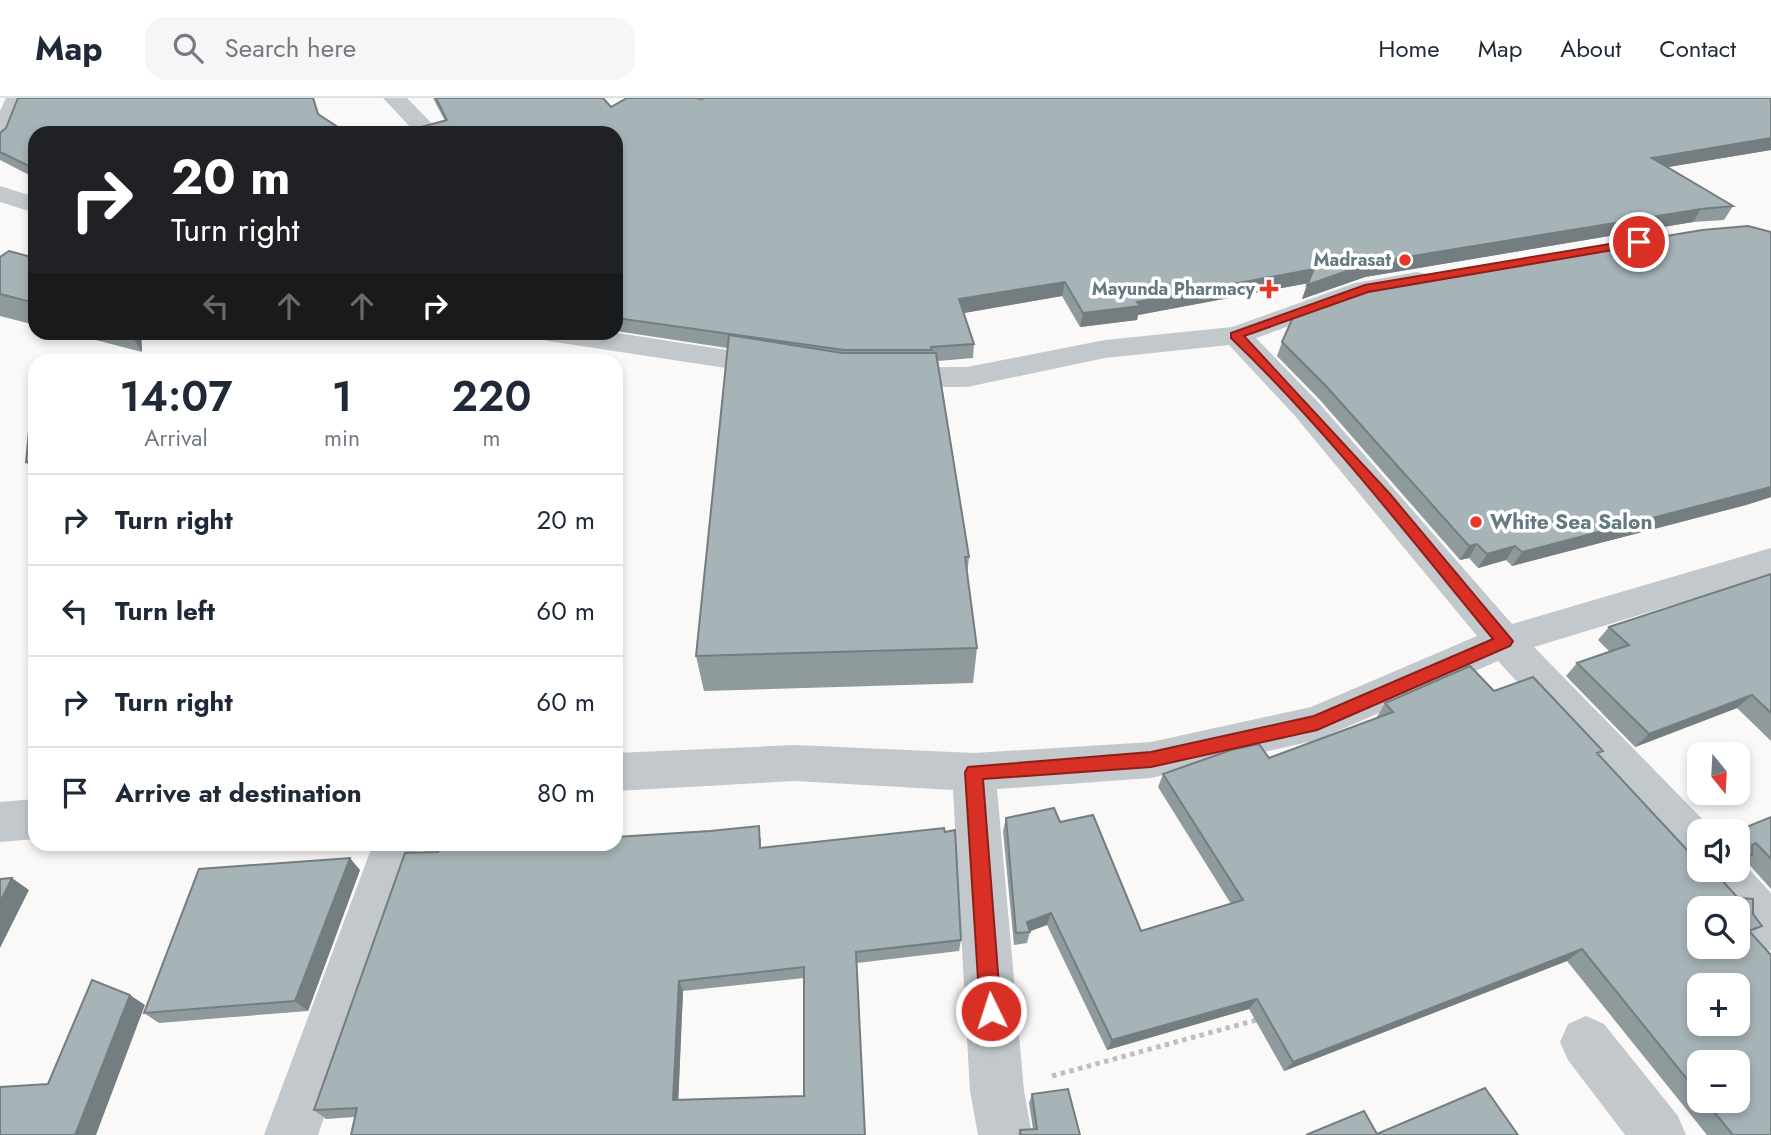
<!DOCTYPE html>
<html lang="en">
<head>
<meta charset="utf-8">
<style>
  :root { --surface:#fff; --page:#f6f6f7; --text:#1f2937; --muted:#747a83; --line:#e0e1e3 }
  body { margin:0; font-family:Jost,sans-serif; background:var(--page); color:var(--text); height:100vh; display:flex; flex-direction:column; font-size:26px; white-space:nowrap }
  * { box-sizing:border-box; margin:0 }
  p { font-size:23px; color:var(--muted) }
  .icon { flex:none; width:38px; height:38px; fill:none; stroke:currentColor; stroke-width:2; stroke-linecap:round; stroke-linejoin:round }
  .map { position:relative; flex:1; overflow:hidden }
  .details { position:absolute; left:28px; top:256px; width:595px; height:497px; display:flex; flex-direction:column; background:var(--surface); border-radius:21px; box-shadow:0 4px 10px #0003 }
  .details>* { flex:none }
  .hud { position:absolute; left:28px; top:28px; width:595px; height:214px; border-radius:21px; box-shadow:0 4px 10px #0003; background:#202124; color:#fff; overflow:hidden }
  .needle { width:46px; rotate:162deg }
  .tools { position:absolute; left:1687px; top:644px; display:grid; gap:14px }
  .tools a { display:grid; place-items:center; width:63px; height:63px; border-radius:14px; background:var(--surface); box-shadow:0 4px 10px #0003; font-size:35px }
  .pin { position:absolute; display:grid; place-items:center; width:60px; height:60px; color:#fff; margin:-30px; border:4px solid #fff; border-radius:50%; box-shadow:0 2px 7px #0007 }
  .me { position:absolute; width:77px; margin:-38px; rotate:356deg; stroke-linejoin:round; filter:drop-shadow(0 0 5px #0008) }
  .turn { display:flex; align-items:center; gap:24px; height:147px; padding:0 28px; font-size:32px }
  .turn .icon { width:91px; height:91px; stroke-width:2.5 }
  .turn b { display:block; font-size:49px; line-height:60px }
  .lanes { display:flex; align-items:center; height:66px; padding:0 28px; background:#0003; justify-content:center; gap:35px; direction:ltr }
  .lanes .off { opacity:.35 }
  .eta { display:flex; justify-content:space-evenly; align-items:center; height:119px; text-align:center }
  .eta b { font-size:42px; font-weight:600; line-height:49px }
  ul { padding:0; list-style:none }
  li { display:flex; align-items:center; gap:21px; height:91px; padding:0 28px; border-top:2px solid var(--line) }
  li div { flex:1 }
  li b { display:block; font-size:26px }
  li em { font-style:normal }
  header { display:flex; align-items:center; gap:42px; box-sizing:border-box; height:98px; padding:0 35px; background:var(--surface); border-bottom:2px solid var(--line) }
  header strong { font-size:33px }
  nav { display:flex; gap:38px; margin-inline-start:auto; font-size:24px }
  .search { width:490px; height:63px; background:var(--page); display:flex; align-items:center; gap:18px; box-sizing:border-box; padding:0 24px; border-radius:21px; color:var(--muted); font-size:26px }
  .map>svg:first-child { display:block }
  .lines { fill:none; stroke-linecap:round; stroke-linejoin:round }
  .path { stroke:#babfc1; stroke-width:5; stroke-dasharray:4.5 4.5; stroke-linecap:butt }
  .minor { fill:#c2c8cb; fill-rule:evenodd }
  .wall { fill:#8f9a9d; fill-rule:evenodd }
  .shaded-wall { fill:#747d80 }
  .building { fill:#a6b3b7; stroke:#747d80; stroke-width:2; fill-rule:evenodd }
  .route { fill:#d93025; stroke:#8d1f18; stroke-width:2 }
  .poi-dot { fill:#eb3626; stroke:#fff; stroke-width:2.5 }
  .labels { text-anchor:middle; stroke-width:7; stroke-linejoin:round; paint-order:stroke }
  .far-poi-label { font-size:18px; font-weight:bold; fill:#637a83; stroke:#fff; text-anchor:end }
  .poi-label { font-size:21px; font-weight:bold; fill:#637a83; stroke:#fff; text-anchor:start }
</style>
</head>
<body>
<header>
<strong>Map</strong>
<div class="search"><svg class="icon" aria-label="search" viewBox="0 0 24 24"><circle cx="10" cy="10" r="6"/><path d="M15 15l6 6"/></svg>Search here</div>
<nav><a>Home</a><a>Map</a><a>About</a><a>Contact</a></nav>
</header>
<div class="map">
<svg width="1771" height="1037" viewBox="0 0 1771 1037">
  <rect width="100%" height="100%" fill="#faf9f7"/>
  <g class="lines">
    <path class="path" d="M1052,978L1260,921"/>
    <path class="minor" d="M6,0H28L12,41L8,46L0,48V13Z
      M383,0H407L441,35H416Z
      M0,88L35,99V115L0,104Z
      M1417,174L1427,176L1431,182L1427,188L1371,198L1256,240L1318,304L1512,526L1771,450V477L1534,549L1714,733H1699V772H1738V759L1771,795V853L1754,846L1738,828V810H1723L1703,787L1696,772L1697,769L1683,764L1498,563L1317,642L1151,680L997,691L1024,993L1032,1037H978L970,993L953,692L795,683L616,693V655L795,647L974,655L1151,644L1311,609L1477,538L1295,318L1229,247L1105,260L967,289H887L876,286L871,279L876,272L887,269H967L1105,242L1232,229L1355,185Z
      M533,234H611L778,260L789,262L793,269L789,276L778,278L548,243L538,240Z
      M35,701V741L0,744V704Z
      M373,746H419L318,1037H264Z
      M1586,918L1604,926L1678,1018L1686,1037H1625L1568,962L1560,944L1568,926Z"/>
  </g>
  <path class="wall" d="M18,0H314L319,17L35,35V80L0,62V35L6,30Z
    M433,0H603L611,9L702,1L1771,0V52L1668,69L1733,108L1724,122L1693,124L1365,179L1302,201L1308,185L1138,217L1137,222L1080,229L1062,198L964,215L974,246L973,260L938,263L969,459L967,478L977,550L973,585L704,593L696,558L727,250L616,233V35L445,23Z
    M1771,134V399L1746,407L1512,468L1506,462L1478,470L1469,460L1460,462L1320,302L1277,258L1282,244Z
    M0,159L35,160V227L0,218Z
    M65,234H141L142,254Z
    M1771,476V643L1737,610L1635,649L1566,578L1577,565L1610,554L1598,542L1609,529Z
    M1494,593L1599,657L1688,753L1717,777L1751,835L1771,1037H1707L1567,863L1284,973L1249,911L1107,952L1047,827L1030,833L1027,845L1014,847L1003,733L1006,720L1060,724L1141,833L1231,806L1158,689L1163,676L1269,660L1377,620V619L1385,605ZM1699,964L1738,1003H1699Z
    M1771,719V791L1745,762L1738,768V733Z
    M761,740V749L961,842L959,853L857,865L865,1037L355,1019L326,1021L314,1012ZM804,880V998L678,1002L683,893Z
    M360,772L308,913L159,925L144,915Z
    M1032,996L1080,1037H1018L1020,1032L1033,1031L1029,1005Z"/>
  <path class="shaded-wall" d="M1771,40V52L1644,73L1652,60Z
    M1701,111L1693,124L1365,179L1302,201L1307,187L1370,165Z
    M1314,171L1309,185L1138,217L1137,222L1080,229L1083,215L1137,204Z
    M1065,184L1062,198L958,216L959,201Z
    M129,234H141L142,254Z
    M35,361V375L26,364Z
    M1771,389V399L1746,407L1512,468L1522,454Z
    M1477,446L1469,460L1460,462L1469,448Z
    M1515,448L1506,462L1478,470L1487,456Z
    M1752,597L1737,610L1635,649L1649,636Z
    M350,760L360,772L308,913L295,903Z
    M12,780L29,792L0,850V804Z
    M1051,815L1047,827L1028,834L1027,824Z
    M1582,851L1567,863L1284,973L1293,964Z
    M679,883L683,893L678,1011L673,1002Z
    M130,897L145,907L96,1037H75Z
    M1257,901L1249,911L1107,952L1112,942Z"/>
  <path class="building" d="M18,0H313L318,16L347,35H35V71L0,54V35L6,30Z
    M436,0H603L611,9L627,0H697L702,1V0H1771V40L1652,60L1733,108L1701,111L1370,165L1307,187L1314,171L1137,204L1140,208L1083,215L1065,184L959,201L974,246L931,249L932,252H844L616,220V35H399L447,22Z
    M1748,128L1771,134V389L1522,454L1515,448L1487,456L1477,446L1469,448L1326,288L1282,244L1294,217L1377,187L1702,132Z
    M9,153L35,160V205L0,196V159Z
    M729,237L842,255H936L969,459H965L977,550L696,558Z
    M35,310V361L26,364L31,312Z
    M1771,476V615L1752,597L1649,636L1577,565L1629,547L1609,529Z
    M1470,568L1494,593L1533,579L1603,653L1597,655L1688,753L1694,750L1699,753V772H1715L1717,777L1738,800L1753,801V816L1762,828L1749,833L1771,857V1037H1733L1705,1003H1738V964H1699V996L1582,851L1293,964L1257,901L1112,942L1051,815L1027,824L1030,834L1016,835L1006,720L1054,710L1060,724L1093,717L1141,833L1243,802L1163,676L1231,652L1259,646L1269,660L1393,614L1385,605ZM1699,810H1738V849H1699ZM1699,887H1738V926H1699Z
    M1771,719V761L1756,745L1752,747V757H1738V733H1737Z
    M759,728L760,750L944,730L945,734L955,732L961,842L856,854L865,1037H351L357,1010L314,1012L405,755L438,754L439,751L563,746H616V739L710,733ZM804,869V998L673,1002L679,883Z
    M350,760L295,903L144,915L199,771Z
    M12,780L0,804V781Z
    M92,882L130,897L75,1037H0V989L48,986Z
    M1485,990L1518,1037H1306L1364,1013L1377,1036Z
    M1068,991L1080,1037H1021L1020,1032L1037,1031L1032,996Z"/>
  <path class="route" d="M1639,141L1644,144L1642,147L1368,194L1244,238L1390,396L1513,543L1510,548L1317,632L1151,669L983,681L1001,913L998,921L991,924L983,921L980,913L965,674L968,669L1151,654L1314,618L1493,541C1409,439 1327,332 1231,240V235L1365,187Z"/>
  <g class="poi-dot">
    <circle cx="1405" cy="162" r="7"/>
    <path d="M1265.5 180.5h7v7h7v7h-7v7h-7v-7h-7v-7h7z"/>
    <circle cx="1476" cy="424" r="7"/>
  </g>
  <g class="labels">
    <g class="far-poi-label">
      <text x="1391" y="168">Madrasat</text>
      <text x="1255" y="197">Mayunda Pharmacy</text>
    </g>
    <g class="poi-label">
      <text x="1490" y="431">White Sea Salon</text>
    </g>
  </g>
</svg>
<div class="tools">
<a><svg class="needle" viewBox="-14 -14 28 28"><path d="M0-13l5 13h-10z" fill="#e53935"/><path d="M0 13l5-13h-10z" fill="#747a83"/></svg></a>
<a><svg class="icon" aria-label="sound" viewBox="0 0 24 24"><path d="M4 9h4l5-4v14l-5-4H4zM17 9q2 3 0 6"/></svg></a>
<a><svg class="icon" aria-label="search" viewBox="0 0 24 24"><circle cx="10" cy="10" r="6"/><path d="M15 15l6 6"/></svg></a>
<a>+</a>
<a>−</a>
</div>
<div class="pin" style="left:1639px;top:144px;background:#d93025"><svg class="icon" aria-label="arrive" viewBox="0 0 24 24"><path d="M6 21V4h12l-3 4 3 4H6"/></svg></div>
<svg class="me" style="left:991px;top:913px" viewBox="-20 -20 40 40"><circle r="17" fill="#d93025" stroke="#fff" stroke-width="3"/><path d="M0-11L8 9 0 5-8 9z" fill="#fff"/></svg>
<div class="hud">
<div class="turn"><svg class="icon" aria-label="right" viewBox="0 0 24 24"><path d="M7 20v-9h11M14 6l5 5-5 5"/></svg><div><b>20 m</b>Turn right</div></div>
<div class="lanes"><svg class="icon off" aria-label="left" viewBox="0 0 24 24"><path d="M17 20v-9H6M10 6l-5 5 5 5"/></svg><svg class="icon off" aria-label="ahead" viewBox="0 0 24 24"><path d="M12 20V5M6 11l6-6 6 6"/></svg><svg class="icon off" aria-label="ahead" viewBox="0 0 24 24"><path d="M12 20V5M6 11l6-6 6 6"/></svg><svg class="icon" aria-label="right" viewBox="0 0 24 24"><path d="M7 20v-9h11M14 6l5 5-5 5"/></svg></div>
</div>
<section class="details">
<div class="eta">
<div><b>14:07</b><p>Arrival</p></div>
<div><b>1</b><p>min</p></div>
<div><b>220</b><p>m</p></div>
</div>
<ul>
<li><svg class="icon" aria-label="right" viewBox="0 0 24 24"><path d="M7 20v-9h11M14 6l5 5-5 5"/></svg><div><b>Turn right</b></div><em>20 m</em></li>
<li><svg class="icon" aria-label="left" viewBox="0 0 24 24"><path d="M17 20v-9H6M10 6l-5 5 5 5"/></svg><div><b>Turn left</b></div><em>60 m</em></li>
<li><svg class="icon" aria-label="right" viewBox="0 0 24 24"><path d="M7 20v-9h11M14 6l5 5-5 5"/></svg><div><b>Turn right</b></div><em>60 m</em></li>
<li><svg class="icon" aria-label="arrive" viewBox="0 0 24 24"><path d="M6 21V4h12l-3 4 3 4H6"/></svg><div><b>Arrive at destination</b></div><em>80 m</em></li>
</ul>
</section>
</div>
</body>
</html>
